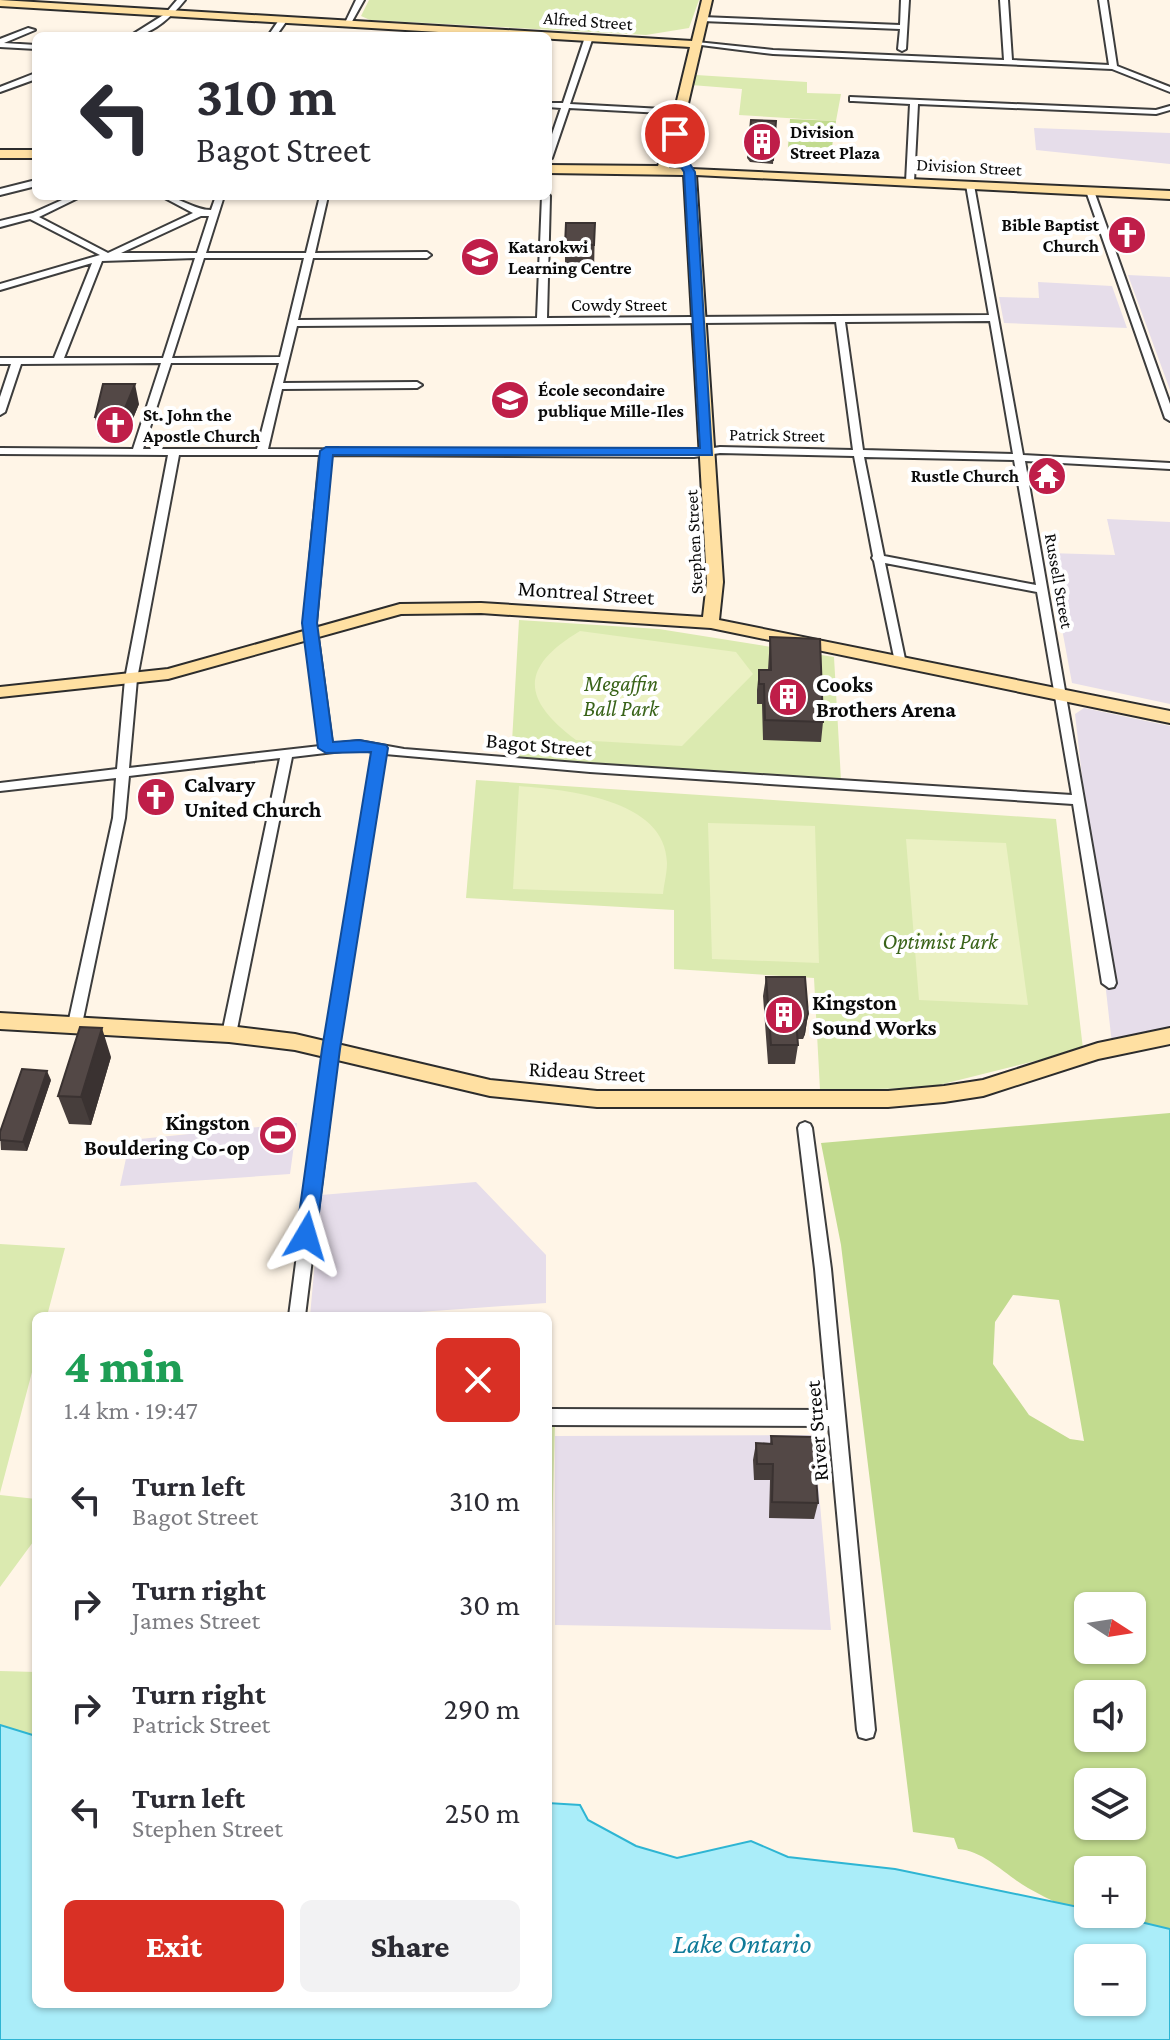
<!DOCTYPE html>
<html lang="en">
<head>
<meta charset="utf-8">
<style>
  :root { --surface:#fff; --page:#f2f2f3; --text:#2b2b33; --muted:#7c7c81; --accent:#d93025 }
  body { margin:0; font-family:"Crimson Pro",serif; background:var(--page); color:var(--text); height:100vh; display:flex; flex-direction:column; font-size:30px; white-space:nowrap }
  * { box-sizing:border-box; margin:0 }
  p { font-size:26px; color:var(--muted) }
  .icon { flex:none; width:44px; height:44px; fill:none; stroke:currentColor; stroke-width:2; stroke-linecap:round; stroke-linejoin:round }
  .map { position:relative; flex:1; overflow:hidden }
  .panel { position:absolute; left:32px; top:1312px; width:520px; height:696px; display:flex; flex-direction:column; background:var(--surface); border-radius:12px; box-shadow:0 2px 6px #0004 }
  .panel>* { flex:none }
  .hud { position:absolute; left:32px; top:32px; width:520px; height:168px; border-radius:12px; box-shadow:0 2px 6px #0004; background:#fff; color:var(--text); overflow:hidden }
  .needle { width:52px; rotate:102deg }
  .buttons { position:absolute; left:1074px; top:1592px; display:grid; gap:16px }
  .buttons a { display:grid; place-items:center; width:72px; height:72px; border-radius:12px; background:var(--surface); box-shadow:0 2px 6px #0004; font-size:40px }
  .pin { position:absolute; display:grid; place-items:center; width:68px; height:68px; color:#fff; margin:-34px; border:4px solid #fff; border-radius:50%; box-shadow:0 2px 8px #0007 }
  .me { position:absolute; width:88px; margin:-44px; rotate:7deg; stroke-linejoin:round; filter:drop-shadow(0 0 6px #0008) }
  .turn { display:flex; align-items:center; gap:28px; height:168px; padding:0 32px; font-size:36px }
  .turn .icon { width:104px; height:104px; stroke-width:2.5 }
  .turn b { display:block; font-size:56px; line-height:68px }
  .round { display:grid; place-items:center; flex:none; width:84px; height:84px; border-radius:12px; background:var(--page) }
  .head { display:flex; align-items:center; justify-content:space-between; height:136px; padding:0 32px }
  h1 { font-size:48px; font-weight:800; line-height:60px; color:#1e9e55 }
  .primary-button { display:flex; gap:16px; margin-top:auto; padding:16px 32px }
  .primary-button a { flex:1; height:92px; border-radius:12px; background:var(--accent); color:#fff; font-size:32px; font-weight:800; line-height:92px; text-align:center }
  .primary-button a+a { background:var(--page); color:var(--text) }
  ul { padding:0; list-style:none }
  li { display:flex; align-items:center; gap:24px; height:104px; padding:0 32px }
  li div { flex:1 }
  li b { display:block; font-size:30px }
  li em { font-style:normal }
  .map>svg:first-child { display:block }
  .industrial { fill:#e6ddea }
  .green { fill:#dbeab0 }
  .forest { fill:#c2db8f; fill-rule:evenodd }
  .pitch { fill:#ebf1c3 }
  .water { fill:#aaedf9; stroke:#2eb5d3; stroke-width:2; fill-rule:evenodd }
  .lines { fill:none; stroke-linecap:round; stroke-linejoin:round }
  .street-casing { stroke:#3d3d3d; stroke-width:4 }
  .secondary-casing { stroke:#2c2c2c; stroke-width:4 }
  .street { fill:#fff; fill-rule:evenodd }
  .secondary { fill:#ffe0a2; fill-rule:evenodd }
  .wall { fill:#473e3c }
  .shaded-wall { fill:#3a3231 }
  .building { fill:#534846; stroke:#3a3231; stroke-width:2 }
  .route { fill:#1a73e8; stroke:#114b97; stroke-width:2 }
  .labels { text-anchor:middle; stroke-width:8; stroke-linejoin:round; paint-order:stroke }
  .far-street-label { font-size:18px; fill:#0a0a0a; stroke:#fff }
  .far-poi-label { font-size:18px; font-weight:bold; fill:#0a0a0a; stroke:#fff; text-anchor:start }
  .street-label { font-size:22px; fill:#0a0a0a; stroke:#fff }
  .park-label { font-size:22px; font-style:italic; fill:#396319; stroke:#fff }
  .poi-label { font-size:22px; font-weight:bold; fill:#0a0a0a; stroke:#fff; text-anchor:start }
  .near-water-label { font-size:28px; font-style:italic; fill:#107b99; stroke:#fff }
</style>
</head>
<body>
<div class="map">
<svg width="1170" height="2040" viewBox="0 0 1170 2040">
  <rect width="100%" height="100%" fill="#fff5e7"/>
  <path class="industrial" d="M1034,128L1170,133V164L1036,150Z
    M1128,275L1170,277V390Z
    M1038,282L1112,286L1127,328L1004,323L999,297L1039,298Z
    M1107,519L1170,522V704L1072,683L1048,553L1115,555Z
    M1084,708L1170,726V1033L1112,1044L1075,714Z
    M297,1123L290,1174L120,1186L130,1140Z
    M476,1182L546,1255V1303L363,1316H310L321,1195Z
    M814,1435L831,1630L555,1625V1436Z"/>
  <path class="green" d="M369,0H699L689,28L646,35L370,20L361,16Z
    M696,75L807,82V93L841,94L836,121L739,115L742,89L691,85Z
    M519,620L659,629L834,657L841,780L511,759Z
    M476,780L1056,819L1083,1049L927,1088L820,1090L814,978L674,969V910L466,898Z
    M0,1244L65,1248L47,1316H36V1357L0,1493Z
    M548,1425H555L548,1673Z
    M0,1495L36,1499V1538L0,1587Z
    M0,1671L36,1672V1736L0,1725Z"/>
  <path class="forest" d="M790,119L836,121L831,153L788,148Z
    M1170,1113V1940C1121,1927 1072,1913 1028,1888C1005,1875 985,1851 958,1849L954,1838L913,1832L841,1245L821,1143ZM1013,1295L1059,1300L1084,1441L1070,1439L1029,1415L993,1364L995,1322ZM1088,1606H1132V1650H1088ZM1088,1694H1132V1738H1088ZM1088,1782H1132V1826H1088ZM1088,1870H1132V1914H1088Z"/>
  <path class="pitch" d="M580,631L736,652L753,674L682,746L576,740C521,699 520,667 580,631Z
    M519,786C565,790 666,798 667,863C667,873 664,884 663,894L513,889Z
    M708,823L815,826L819,963L712,959Z
    M906,839L1006,843L1028,1005L919,1000Z"/>
  <path class="water" d="M0,1725L36,1736V2004H548V1803L580,1805L588,1820L636,1846L677,1858L751,1841L788,1857L895,1869L1088,1909V1914H1107L1170,1929V2040H0ZM1088,1958H1132V2002H1088Z"/>
  <g class="lines">
    <defs>
      <path id="street" d="M177,0H185C172,16 152,36 130,36L165,14Z
        M356,0H364L350,25H344Z
        M901,0H909L906,49L902,51L898,49L900,29L702,21L698,19L702,17L900,25Z
        M1000,0H1008L1012,60L1109,65L1099,0H1107L1117,66L1170,87V92L1112,69L773,54L693,44L697,42L773,50L1004,60Z
        M281,17L288,19L276,36H268Z
        M28,28L35,30L4,43L36,45V49L0,47V39Z
        M589,35L593,37L570,104L681,110L685,112L681,114L569,108L552,158L548,160V146L561,108L548,107V103H563L585,37Z
        M33,74H36V79L0,92V87Z
        M850,97L1156,110L1170,106V110L1156,114L918,104L914,182L910,185L906,182L910,104L853,101H850Z
        M36,180V186L0,195V189Z
        M970,182L974,185L1023,455L1170,463V469L1025,461L1116,983L1114,987L1109,988L1102,983L1073,804L590,772L385,754L338,1049L305,1316H289L324,1049L373,752L359,749L292,757L236,1034L234,1038H224L222,1034L280,758L129,776L125,818L82,1024L80,1028H70L68,1024L113,818L116,778L0,791V783L117,769L125,679L168,455L0,454V448L133,449L161,363L21,364L5,412L0,415V397L11,364H0V358H54L92,263L0,290V284L100,255L30,219L0,227V221L33,213L71,196H82L39,217L108,253L193,213L161,196C179,196 193,210 211,210L216,196H224L206,253H306L320,196H328L315,253L427,252L431,255L427,258H313L298,320L537,318L542,196H548V194L550,196L547,318L989,315L966,185ZM201,216H209L197,253H121ZM195,258L163,358H64L102,261ZM204,258H304L280,357L172,358ZM990,321L1013,454L863,450L845,322ZM836,322L853,450L720,447L694,451L268,449L282,389L417,388L422,385L417,382L283,383L297,326ZM171,363H279L257,449H143ZM720,453L854,456L873,556L872,558L874,561L895,662H903L905,659L885,563L1037,592L1072,795L590,764L404,749L359,741L332,744L316,623L331,455L694,457ZM179,455H320L304,623L320,746L129,768L137,679ZM864,457L1014,460L1036,585L884,556Z
        M1090,188L1094,191L1170,404V421L1165,418L1086,191Z
        M805,1122L810,1124L812,1128L831,1269L875,1730L873,1737L866,1739L859,1737L857,1730L829,1426L548,1425V1409L828,1410L815,1269L798,1128L800,1124Z"/>
      <path id="secondary" d="M0,0L692,41L702,0H712L680,138L669,168L1170,191V199L696,175L723,582L719,620L1170,711V723L711,628L481,613L401,614L168,679L0,697V687L168,669L400,604L481,603L703,617L707,582L684,175L548,173V165L658,166L668,138L690,47L0,6Z
        M0,150H36V158H0Z
        M0,1013L229,1026L295,1034L490,1080L597,1091H888L944,1086L983,1080L1098,1043L1170,1028V1044L1098,1059L983,1096L944,1102L888,1107H597L490,1096L295,1050L229,1042L0,1029Z"/>
    </defs>
    <use href="#street" class="street-casing"/>
    <use href="#secondary" class="secondary-casing"/>
    <use href="#street" class="street"/>
    <use href="#secondary" class="secondary"/>
  </g>
  <path class="wall" d="M751,120L776,121L773,164L750,162L747,158Z
    M595,223L594,273H565V245Z
    M139,404L125,438L99,437L95,417Z
    M770,637L823,722L821,742L763,740L762,704H757V690L759,670H768Z
    M766,977L808,1015L805,1034L803,1039H797L798,1045L795,1064H768L763,996Z
    M111,1057L91,1125L69,1124L58,1096Z
    M51,1080L27,1151L1,1150L0,1132Z
    M771,1436L818,1503L814,1519L769,1518L770,1480H754L753,1460L756,1443L770,1444Z"/>
  <path class="shaded-wall" d="M135,384L139,404L125,438L121,418Z
    M808,1014L805,1034L803,1039L806,1020Z
    M102,1028L111,1057L91,1125L81,1097Z
    M47,1071L51,1080L27,1151L23,1142Z"/>
  <path class="building" d="M751,120L776,121L773,160L751,158L748,153Z
    M566,223H595L594,245H565Z
    M103,384H135L121,418L95,417Z
    M770,637L820,639L823,722L765,720L764,684H759V670H771Z
    M766,977H805L808,1014L806,1020H796L798,1045H771Z
    M80,1027L102,1028L81,1097L58,1096Z
    M22,1069L47,1071L23,1142L0,1140V1132Z
    M771,1436L813,1437L818,1503L772,1502L773,1464H757L756,1443L772,1444Z"/>
  <path class="route" d="M675,131L681,134L685,156L695,172L712,455H333L317,623L333,742L359,740L386,745L388,748L340,1049L316,1236L306,1245L296,1236L322,1049L371,752L326,753L318,748L302,623L320,451L326,447L700,448L684,172L674,156L670,134Z"/>
  <defs>
    <symbol id="building-disc" viewBox="-11 -11 22 22"><circle r="9.5" fill="#bf1e49" stroke="#fff"/><path d="M-4-6H4V6H1V3H-1V6H-4ZM-2.5-4.3h1.7v1.8h-1.7ZM.8-4.3h1.7v1.8H.8ZM-2.5-1h1.7V.8h-1.7ZM.8-1h1.7V.8H.8Z" fill="#fff"/></symbol>
    <symbol id="church-disc" viewBox="-11 -11 22 22"><circle r="9.5" fill="#bf1e49" stroke="#fff"/><path d="M-1.2-6h2.4v3.5h3.3v2.4h-3.3V6h-2.4V-.1h-3.3v-2.4h3.3Z" fill="#fff"/></symbol>
    <symbol id="school-disc" viewBox="-11 -11 22 22"><circle r="9.5" fill="#bf1e49" stroke="#fff"/><path d="M0-5L7-2L0 1L-7-2ZM-4 1L0 2.5L4 1V4Q0 6-4 4Z" fill="#fff"/></symbol>
    <symbol id="temple-disc" viewBox="-11 -11 22 22"><circle r="9.5" fill="#bf1e49" stroke="#fff"/><path d="M0-6L5-2H3V0L6.5 2.5H4V6H1.5V3h-3V6H-4V2.5H-6.5L-3 0V-2H-5Z" fill="#fff"/></symbol>
    <symbol id="stadium-disc" viewBox="-11 -11 22 22"><circle r="9.5" fill="#bf1e49" stroke="#fff"/><path d="M0-5a6.5 5 0 1 0 0 10a6.5 5 0 1 0 0-10ZM-3.5-1.8h7v3.6h-7Z" fill="#fff"/></symbol>
  </defs>
  <g fill-rule="evenodd">
    <use href="#building-disc" x="740" y="120" width="44" height="44"/>
    <use href="#church-disc" x="1105" y="213" width="44" height="44"/>
    <use href="#school-disc" x="458" y="235" width="44" height="44"/>
    <use href="#school-disc" x="488" y="378" width="44" height="44"/>
    <use href="#church-disc" x="93" y="403" width="44" height="44"/>
    <use href="#temple-disc" x="1025" y="454" width="44" height="44"/>
    <use href="#building-disc" x="766" y="675" width="44" height="44"/>
    <use href="#church-disc" x="134" y="775" width="44" height="44"/>
    <use href="#building-disc" x="762" y="993" width="44" height="44"/>
    <use href="#stadium-disc" x="256" y="1113" width="44" height="44"/>
  </g>
  <g class="labels">
    <g class="far-street-label">
      <text transform="translate(588 21) rotate(4)" y="6">Alfred Street</text>
      <text transform="translate(969 167) rotate(3)" y="6">Division Street</text>
      <text x="619" y="311">Cowdy Street</text>
      <text transform="translate(777 435) rotate(1)" y="6">Patrick Street</text>
      <text transform="translate(694 542) rotate(-93)" y="6">Stephen Street</text>
      <text transform="translate(1059 581) rotate(80)" y="6">Russell Street</text>
    </g>
    <g class="far-poi-label">
      <text x="790" y="138">Division<tspan x="790" dy="21">Street Plaza</tspan></text>
      <text x="1099" y="231" text-anchor="end">Bible Baptist<tspan x="1099" dy="21">Church</tspan></text>
      <text x="508" y="253">Katarokwi<tspan x="508" dy="21">Learning Centre</tspan></text>
      <text x="538" y="396">École secondaire<tspan x="538" dy="21">publique Mille-Iles</tspan></text>
      <text x="143" y="421">St. John the<tspan x="143" dy="21">Apostle Church</tspan></text>
      <text x="1019" y="482" text-anchor="end">Rustle Church</text>
    </g>
    <g class="street-label">
      <text transform="translate(586 592) rotate(4)" y="8">Montreal Street</text>
      <text transform="translate(539 744) rotate(5)" y="8">Bagot Street</text>
      <text transform="translate(587 1071) rotate(3)" y="8">Rideau Street</text>
      <text transform="translate(816 1431) rotate(-95)" y="8">River Street</text>
    </g>
    <g class="park-label">
      <text x="621" y="691">Megaffin<tspan x="621" dy="25">Ball Park</tspan></text>
      <text x="940" y="949">Optimist Park</text>
    </g>
    <g class="poi-label">
      <text x="816" y="692">Cooks<tspan x="816" dy="25">Brothers Arena</tspan></text>
      <text x="184" y="792">Calvary<tspan x="184" dy="25">United Church</tspan></text>
      <text x="812" y="1010">Kingston<tspan x="812" dy="25">Sound Works</tspan></text>
      <text x="250" y="1130" text-anchor="end">Kingston<tspan x="250" dy="25">Bouldering Co-op</tspan></text>
    </g>
    <g class="near-water-label">
      <text x="742" y="1953">Lake Ontario</text>
    </g>
  </g>
</svg>
<div class="buttons">
<a><svg class="needle" viewBox="-14 -14 28 28"><path d="M0-13l5 13h-10z" fill="#e53935"/><path d="M0 13l5-13h-10z" fill="#7c7c81"/></svg></a>
<a><svg class="icon" aria-label="sound" viewBox="0 0 24 24"><path d="M4 9h4l5-4v14l-5-4H4zM17 9q2 3 0 6"/></svg></a>
<a><svg class="icon" aria-label="layers" viewBox="0 0 24 24"><path d="M12 4l9 5-9 5-9-5zM3 14l9 5 9-5"/></svg></a>
<a>+</a>
<a>−</a>
</div>
<div class="pin" style="left:675px;top:134px;background:#d93025"><svg class="icon" aria-label="arrive" viewBox="0 0 24 24"><path d="M6 21V4h12l-3 4 3 4H6"/></svg></div>
<svg class="me" style="left:306px;top:1236px" viewBox="-20 -20 40 40"><path d="M0-17L14 15 0 8-14 15z" fill="#1a73e8" stroke="#fff" stroke-width="4"/></svg>
<div class="hud">
<div class="turn"><svg class="icon" aria-label="left" viewBox="0 0 24 24"><path d="M17 20v-9H6M10 6l-5 5 5 5"/></svg><div><b>310 m</b>Bagot Street</div></div>
</div>
<section class="panel">
<div class="head"><div><h1>4 min</h1><p>1.4 km · 19:47</p></div><a class="round" style="background:#d93025;color:#fff"><svg class="icon" aria-label="close" viewBox="0 0 24 24"><path d="M6 6l12 12M18 6L6 18"/></svg></a></div>
<ul>
<li><svg class="icon" aria-label="left" viewBox="0 0 24 24"><path d="M17 20v-9H6M10 6l-5 5 5 5"/></svg><div><b>Turn left</b><p>Bagot Street</p></div><em>310 m</em></li>
<li><svg class="icon" aria-label="right" viewBox="0 0 24 24"><path d="M7 20v-9h11M14 6l5 5-5 5"/></svg><div><b>Turn right</b><p>James Street</p></div><em>30 m</em></li>
<li><svg class="icon" aria-label="right" viewBox="0 0 24 24"><path d="M7 20v-9h11M14 6l5 5-5 5"/></svg><div><b>Turn right</b><p>Patrick Street</p></div><em>290 m</em></li>
<li><svg class="icon" aria-label="left" viewBox="0 0 24 24"><path d="M17 20v-9H6M10 6l-5 5 5 5"/></svg><div><b>Turn left</b><p>Stephen Street</p></div><em>250 m</em></li>
</ul>
<div class="primary-button"><a>Exit</a><a>Share</a></div>
</section>
</div>
</body>
</html>
